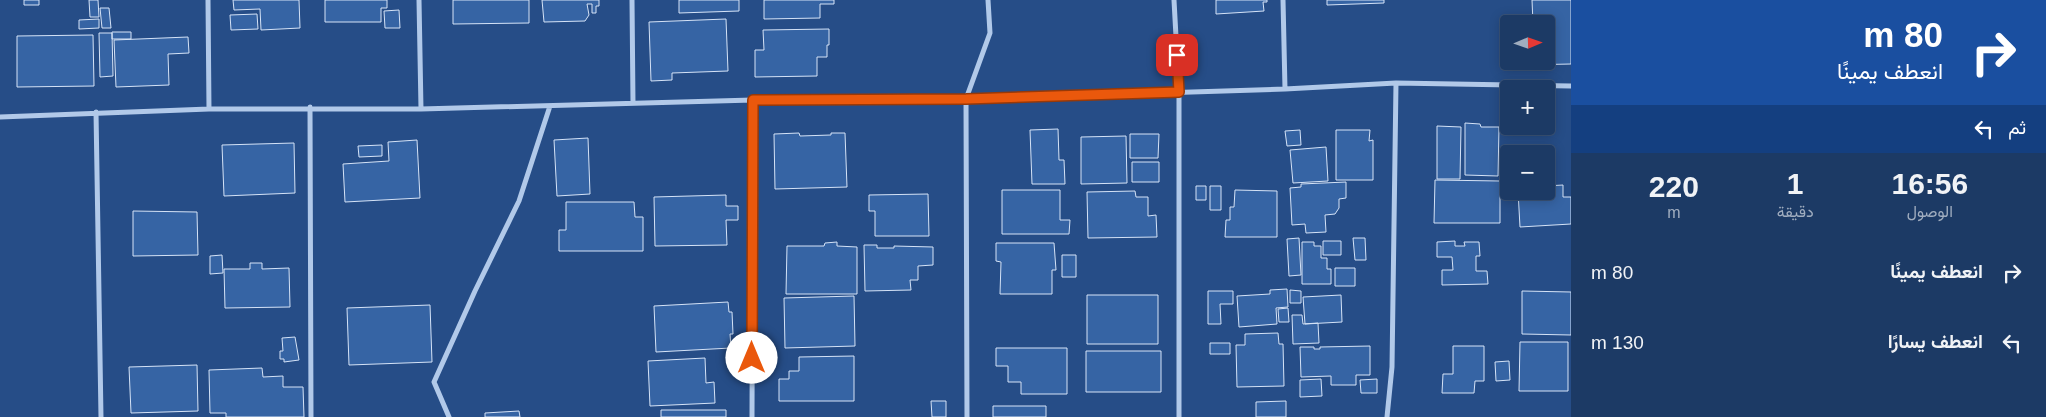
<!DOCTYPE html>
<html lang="ar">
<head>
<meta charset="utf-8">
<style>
  :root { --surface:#1c3a65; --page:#25416b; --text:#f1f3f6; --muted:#a0adbf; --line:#3a5479 }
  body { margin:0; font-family:Arial,Vazirmatn,sans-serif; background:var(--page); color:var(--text); direction:rtl; height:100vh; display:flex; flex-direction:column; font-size:19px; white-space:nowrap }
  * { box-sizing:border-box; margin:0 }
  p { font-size:16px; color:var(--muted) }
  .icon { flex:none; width:28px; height:28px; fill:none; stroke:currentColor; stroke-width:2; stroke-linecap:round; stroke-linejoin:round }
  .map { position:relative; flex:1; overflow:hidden; direction:ltr }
  .sheet { display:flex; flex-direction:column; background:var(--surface); width:475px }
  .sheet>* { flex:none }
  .banner { background:#1a4fa0; color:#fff; overflow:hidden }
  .needle { width:32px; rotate:88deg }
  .buttons { position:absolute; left:1500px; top:15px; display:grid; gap:10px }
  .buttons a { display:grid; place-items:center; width:55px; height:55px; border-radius:5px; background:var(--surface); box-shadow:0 2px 12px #0003,0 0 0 1px var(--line); font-size:25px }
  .pin { position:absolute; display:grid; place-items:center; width:42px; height:42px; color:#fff; margin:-21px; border-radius:10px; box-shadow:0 2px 8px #0006 }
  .me { position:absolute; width:55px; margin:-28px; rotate:0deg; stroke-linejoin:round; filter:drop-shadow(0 0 4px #0008) }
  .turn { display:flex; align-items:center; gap:18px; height:105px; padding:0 20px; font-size:22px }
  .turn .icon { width:65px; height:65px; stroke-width:2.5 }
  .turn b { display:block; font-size:35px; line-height:42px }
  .then { display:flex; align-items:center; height:48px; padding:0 20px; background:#0003; gap:10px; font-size:19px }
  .eta { display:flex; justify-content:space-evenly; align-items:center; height:85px; text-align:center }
  .eta b { font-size:30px; font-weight:700; line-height:35px }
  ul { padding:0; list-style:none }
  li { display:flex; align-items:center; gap:15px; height:70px; padding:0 20px }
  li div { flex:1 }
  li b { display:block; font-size:19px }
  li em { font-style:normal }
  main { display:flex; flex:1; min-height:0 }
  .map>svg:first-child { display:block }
  .building { fill:#3664a4; stroke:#d5e3f7 }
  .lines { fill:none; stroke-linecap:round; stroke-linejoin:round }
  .street { stroke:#b1c9e9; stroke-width:5 }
  .route-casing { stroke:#983908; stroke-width:12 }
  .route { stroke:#ea580c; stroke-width:9 }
</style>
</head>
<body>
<main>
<section class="sheet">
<div class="banner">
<div class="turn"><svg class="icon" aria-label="right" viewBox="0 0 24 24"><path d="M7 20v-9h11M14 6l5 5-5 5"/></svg><div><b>80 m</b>انعطف يمينًا</div></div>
<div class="then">ثم<svg class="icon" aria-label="left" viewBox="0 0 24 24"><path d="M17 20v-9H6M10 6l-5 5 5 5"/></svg></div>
</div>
<div class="eta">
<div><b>16:56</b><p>الوصول</p></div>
<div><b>1</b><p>دقيقة</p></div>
<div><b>220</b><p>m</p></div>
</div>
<ul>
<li><svg class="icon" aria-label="right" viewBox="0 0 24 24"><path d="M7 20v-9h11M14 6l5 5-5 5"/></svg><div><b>انعطف يمينًا</b></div><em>80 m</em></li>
<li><svg class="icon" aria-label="left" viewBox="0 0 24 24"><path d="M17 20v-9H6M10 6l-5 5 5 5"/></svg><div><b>انعطف يسارًا</b></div><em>130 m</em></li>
</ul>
</section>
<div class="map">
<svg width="1571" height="417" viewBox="0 0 1571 417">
  <rect width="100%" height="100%" fill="#264d87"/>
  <path class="building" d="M24,0H39V5H24Z
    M89,0H98L99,17H90Z
    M233,0H299L300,28L261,30L260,9L234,10Z
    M325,0H387V8H381V22H325Z
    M453,0H529V23L453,24Z
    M542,0H599V6H596V13H592V4H587L589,15L585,21L544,22Z
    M679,0H739V11L679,13Z
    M764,0H834V4H820V18L764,19Z
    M1216,0H1267V2H1263L1264,11L1216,14Z
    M1327,0H1384V3L1327,5Z
    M1532,0H1571V64L1523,65V61H1546V24H1533Z
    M100,8H109L111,28H102Z
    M399,10L400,28H385L384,11Z
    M257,14L258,29L231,30L230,15Z
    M99,19V28L79,29V20Z
    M726,19L728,71L672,73V80L651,81L649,22Z
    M829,29V45H827V57H817V76L755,77V50H764L763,30Z
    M112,32H131V39H112Z
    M99,33H112L113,76L100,77Z
    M93,35L94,86L17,87V36Z
    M188,37L189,53L168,54L169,85L116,87L114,40Z
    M1465,123L1480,124L1481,127H1499L1498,176L1465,175Z
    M1437,126L1461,127L1460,179H1437Z
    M1058,129L1059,160H1064L1065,184H1032L1030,130Z
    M1300,130L1301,145L1287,146L1285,131Z
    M1336,130H1370L1369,141L1373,140V180H1336Z
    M799,133L800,136L831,135V133H845L847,187L775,189L774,134Z
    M1130,134H1159L1158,158H1130Z
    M1126,136L1127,183L1081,184V137Z
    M588,138L590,194L557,196L554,140Z
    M417,140L420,198L345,202L343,164L389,161L388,142Z
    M294,143L295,193L224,196L222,145Z
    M382,145V156L359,157L358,146Z
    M1326,147L1328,181L1293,183L1290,150Z
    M1132,162H1159V182H1132Z
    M1435,180L1500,181V223H1434Z
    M1346,182V198L1339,199V208L1335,214L1325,215L1326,232L1306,233L1305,224L1292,225L1290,188L1301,187V184Z
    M1563,185V197H1571V224L1520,227L1518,191H1546V186Z
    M1196,186H1206V200H1196Z
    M1210,186H1221V210H1210Z
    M1002,190H1060V220H1070L1069,234H1002Z
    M1235,190L1277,191V237H1225L1226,220H1230V207H1234Z
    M1135,191L1136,197H1148V216L1156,215L1157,237L1088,238L1087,192Z
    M928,194L929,236H875V211H869V195Z
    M726,195V206H738V220H726L727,245L655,246L654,197Z
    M566,202H634L635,217H643V251H559V230H566Z
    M133,211L197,212L198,255L133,256Z
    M1299,238L1301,275L1289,276L1287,239Z
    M1353,238H1365L1366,260H1355Z
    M1323,241H1341V255H1323Z
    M1455,241V246H1465L1464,242H1479L1480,256H1476V271H1487L1488,284L1442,285V270H1453L1452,257H1437V242Z
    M837,242V246L857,247V294H786L787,246H824L825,243Z
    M1302,242H1314V246H1321V258H1327V269H1331V284H1302Z
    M996,243H1054L1056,270H1052V294H1000L1001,262L996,261Z
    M864,245H877V248H894V246L933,247V265L918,266V280H910L911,290L865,291Z
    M222,255L223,273L210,274V256Z
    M1062,255H1076V277H1062Z
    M250,263H262V269L289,268L290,307L225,308L224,269H250Z
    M1335,268H1355V286H1335Z
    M1287,289L1288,307L1276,308L1277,324L1239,327L1237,296L1270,294V290Z
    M1290,290L1301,291V303H1290Z
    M1208,291H1233V304H1220L1221,324H1208Z
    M1522,291L1571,292V335L1522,334Z
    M1087,295H1158V344H1087Z
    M1341,295L1342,322L1305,324L1303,297Z
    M854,296L855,346L785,348L784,298Z
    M728,302L729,312H732L733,334H730L731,348L656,352L654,306Z
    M430,305L432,362L349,365L347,308Z
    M1288,308L1289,322H1279L1278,309Z
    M1292,315H1302L1303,324L1318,323L1319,343L1293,344Z
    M1278,333L1279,344H1283L1284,386L1237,387L1236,345H1245V334Z
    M295,337L299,360L284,362V359H280V351H283L282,338Z
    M1520,342H1568V391H1519Z
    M1210,343H1230V354H1210Z
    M1370,346V375H1356V385H1331V376L1301,377L1300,347H1314V349H1320V347Z
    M1453,346H1484V381H1475L1474,393H1442L1443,374H1453Z
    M996,348H1067V394H1021V382H1008V366H996Z
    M1086,351H1161V392H1086Z
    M854,356V401H779V379H789V371H799V357Z
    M705,358L706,383L714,382L715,403L650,406L648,361Z
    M1509,361L1510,380L1496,381L1495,362Z
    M197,365L198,411L131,413L129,367Z
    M262,368L263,377L283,376V387H303L304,417H226V413H210L209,370Z
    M1321,379L1322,396L1300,397V380Z
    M1377,379V393H1361L1360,380Z
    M931,401H946V417H932Z
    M1286,401V417H1256V402Z
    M993,406H1046V417H993Z
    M661,410H726V417H661Z
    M519,411L520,417H485V413Z"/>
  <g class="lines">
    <path class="street" d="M208,0L209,109
      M419,0L421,109
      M632,0L633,103
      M1174,0L1179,92V417
      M1283,0L1285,89
      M310,107L311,417
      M96,112L101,417
      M0,117L209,109H421L753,100L966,99L1285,89L1396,83L1571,86
      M449,417L434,382L475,291L519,201L550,106
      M752,417L753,100
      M967,417L966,99L990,33L988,0
      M1387,417L1392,367L1396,83"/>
  </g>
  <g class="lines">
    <defs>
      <path id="route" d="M752,358L753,100L966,99L1179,92L1177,55"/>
    </defs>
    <use href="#route" class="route-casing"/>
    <use href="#route" class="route"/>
  </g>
</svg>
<div class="buttons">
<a><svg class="needle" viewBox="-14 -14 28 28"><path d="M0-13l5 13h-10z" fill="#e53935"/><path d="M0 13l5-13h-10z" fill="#a0adbf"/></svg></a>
<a>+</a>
<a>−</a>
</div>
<div class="pin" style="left:1177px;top:55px;background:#d93025"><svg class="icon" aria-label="arrive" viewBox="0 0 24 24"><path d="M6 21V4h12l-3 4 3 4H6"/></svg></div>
<svg class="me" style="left:752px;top:358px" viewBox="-20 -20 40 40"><circle r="19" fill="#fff"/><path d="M0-13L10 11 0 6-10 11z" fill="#ea580c"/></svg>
</div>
</main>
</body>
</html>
